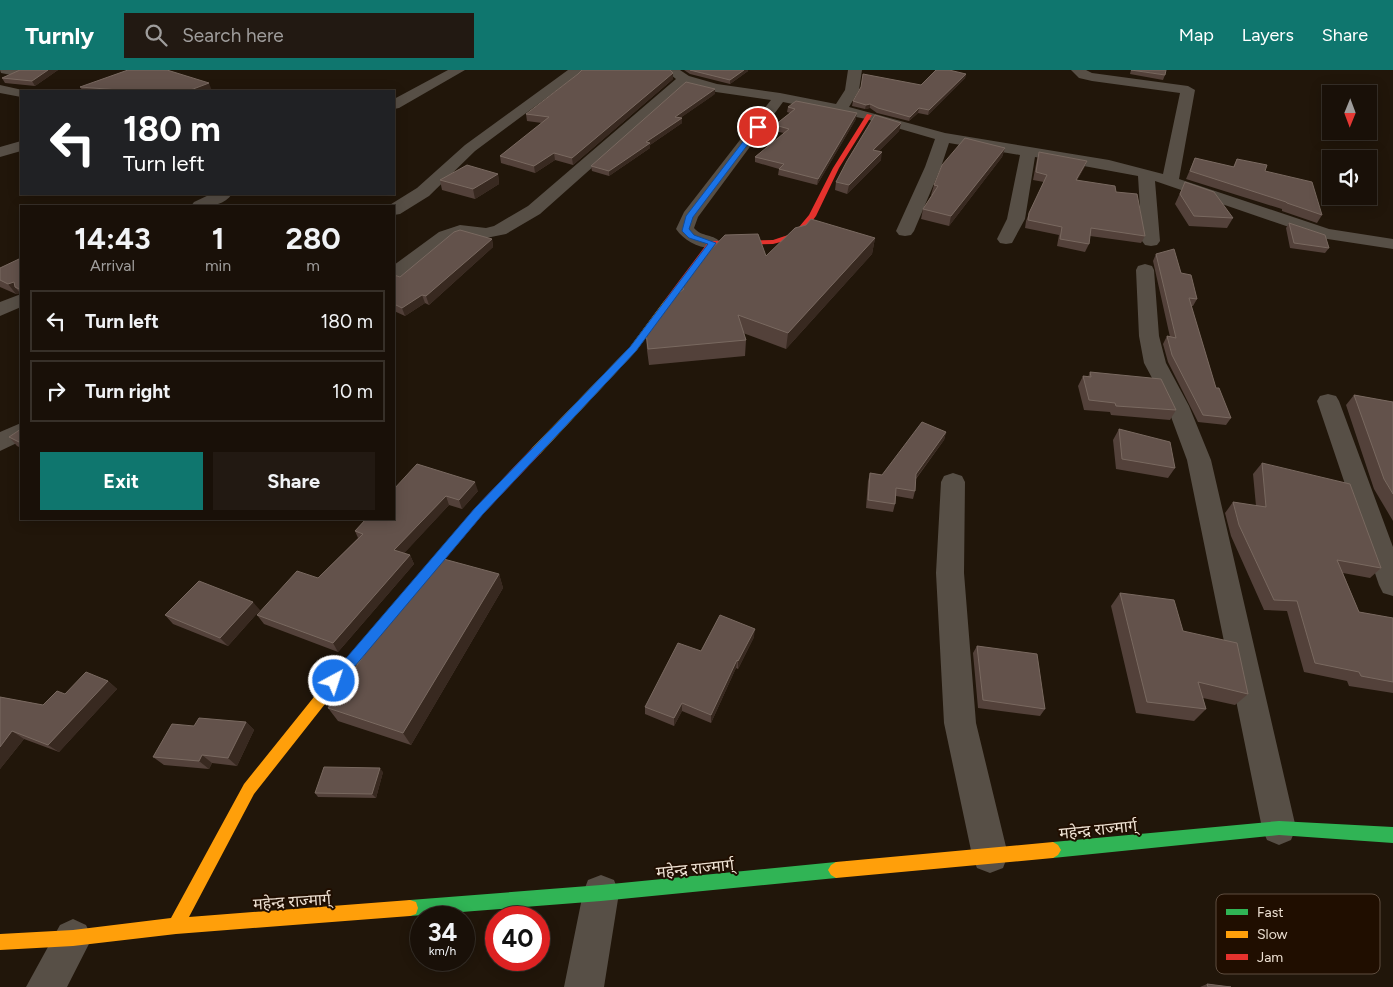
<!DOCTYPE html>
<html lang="en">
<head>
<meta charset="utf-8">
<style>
  :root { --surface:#191008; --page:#221912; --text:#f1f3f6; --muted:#9f9d9c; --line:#373029; --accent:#0f766e }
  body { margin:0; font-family:Figtree,"Noto Sans Devanagari",sans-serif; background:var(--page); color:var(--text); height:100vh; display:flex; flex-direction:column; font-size:19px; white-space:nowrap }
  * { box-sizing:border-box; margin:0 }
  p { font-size:16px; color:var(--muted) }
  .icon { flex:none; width:28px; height:28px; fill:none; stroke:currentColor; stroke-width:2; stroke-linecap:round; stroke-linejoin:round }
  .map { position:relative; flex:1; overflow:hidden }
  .panel { position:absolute; left:20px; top:135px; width:375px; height:315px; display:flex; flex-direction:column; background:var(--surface); border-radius:0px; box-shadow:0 2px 12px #0003,0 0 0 1px var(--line) }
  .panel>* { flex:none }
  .top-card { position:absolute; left:20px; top:20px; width:375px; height:105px; border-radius:0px; box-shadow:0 2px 12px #0003,0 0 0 1px var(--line); background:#202124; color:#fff; overflow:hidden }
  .needle { width:32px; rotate:181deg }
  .controls { position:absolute; left:1322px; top:15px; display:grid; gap:10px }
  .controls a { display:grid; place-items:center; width:55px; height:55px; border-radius:0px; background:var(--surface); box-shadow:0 2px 12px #0003,0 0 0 1px var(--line); font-size:25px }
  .speed { position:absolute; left:410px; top:836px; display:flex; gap:10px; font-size:25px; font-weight:700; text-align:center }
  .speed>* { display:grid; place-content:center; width:65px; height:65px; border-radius:50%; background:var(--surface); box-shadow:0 2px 12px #0003,0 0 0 1px var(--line); line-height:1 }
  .speed small { font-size:12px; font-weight:400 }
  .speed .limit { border:8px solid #d22; background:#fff; color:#111 }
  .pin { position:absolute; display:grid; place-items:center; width:42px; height:42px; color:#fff; margin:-21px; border:2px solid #fff; border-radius:50%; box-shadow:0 1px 5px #0007 }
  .me { position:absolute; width:55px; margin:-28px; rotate:40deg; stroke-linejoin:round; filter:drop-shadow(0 0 4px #0008) }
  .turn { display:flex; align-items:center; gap:18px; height:105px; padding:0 20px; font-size:22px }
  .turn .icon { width:65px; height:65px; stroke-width:2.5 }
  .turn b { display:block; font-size:35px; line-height:42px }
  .eta { display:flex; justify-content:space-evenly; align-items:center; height:85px; text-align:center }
  .eta b { font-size:30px; font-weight:700; line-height:35px }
  .button { display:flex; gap:10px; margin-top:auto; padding:10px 20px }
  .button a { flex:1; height:58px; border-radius:0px; background:var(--accent); color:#fff; font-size:20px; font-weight:700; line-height:58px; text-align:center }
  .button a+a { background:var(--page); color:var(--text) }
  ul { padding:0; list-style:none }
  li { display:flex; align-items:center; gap:15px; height:62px; margin:0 10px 8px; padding:0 10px; border:2px solid var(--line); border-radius:0px }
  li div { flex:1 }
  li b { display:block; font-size:19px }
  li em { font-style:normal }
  header { display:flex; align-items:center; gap:30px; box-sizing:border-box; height:70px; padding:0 25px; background:var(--accent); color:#fff }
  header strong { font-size:24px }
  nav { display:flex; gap:28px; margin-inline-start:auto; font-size:18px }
  .search { width:350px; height:45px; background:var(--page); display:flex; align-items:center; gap:12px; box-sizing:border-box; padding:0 18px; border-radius:0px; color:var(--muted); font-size:19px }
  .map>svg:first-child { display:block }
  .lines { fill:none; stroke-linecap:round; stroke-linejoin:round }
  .street { fill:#574f46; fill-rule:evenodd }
  .fast { fill:#30b455; fill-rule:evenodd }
  .slow { fill:#ff9f0a; fill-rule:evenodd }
  .jam { fill:#e5322d; fill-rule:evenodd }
  .wall { fill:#53413a }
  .shaded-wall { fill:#382920 }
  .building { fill:#63524b; stroke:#796960 }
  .route { fill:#1a73e8; stroke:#114b97 }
  .labels { text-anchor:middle; stroke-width:4; stroke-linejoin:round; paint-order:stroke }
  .near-street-label { font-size:16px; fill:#eee1d3; stroke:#200e00 }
  .key { fill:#200e00; stroke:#5e4d3f; stroke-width:1 }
  .key-label { font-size:14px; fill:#eee1d3 }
</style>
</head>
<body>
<header>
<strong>Turnly</strong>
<div class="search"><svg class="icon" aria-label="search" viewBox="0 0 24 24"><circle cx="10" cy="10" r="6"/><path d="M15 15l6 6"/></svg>Search here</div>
<nav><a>Map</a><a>Layers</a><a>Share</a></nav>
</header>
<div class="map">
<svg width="1393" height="917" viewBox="0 0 1393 917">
  <rect width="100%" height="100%" fill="#21160a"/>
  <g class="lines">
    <path class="street" d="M0,0H21L23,2L16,6L1,3Z
      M448,0H465L399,38L394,39V29Z
      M568,0H584L475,81L429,126L400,144L394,145V136H388L417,118L465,75Z
      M665,0H680L689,6L717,14L780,23L836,34L845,20L848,0H862L859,20L849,37L945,63L1109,90L1163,104L1180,23L1092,11L1079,8L1071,0H1086L1092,3L1188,16L1195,20L1179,109L1329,159L1393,169V179L1321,168L1155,111L1160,171L1157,175L1151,176L1145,175L1142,171L1138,106L1035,87L1025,149L1012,173L1006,174L1000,173L997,169L1007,149L1020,85L949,73L941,97L914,161L911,165L905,166L899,165L896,161L925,97L935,69L866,49L783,32L698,147L694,158C701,167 715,164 721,173L718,177C703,181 685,172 676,159L684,142L771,30L716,22L686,14L540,144L506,164L486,168L462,166L451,170L401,208L394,210V195L439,162L460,155L486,158L494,156L528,136L676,9Z
      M0,15L27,21H21V27L0,23Z
      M21,71V81L0,87V77Z
      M211,124H232C223,137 205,137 191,136L194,132Z
      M1145,194L1152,196L1154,200L1159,266L1166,293L1189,336L1211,390L1296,758L1291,770L1279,775L1267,770L1262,758L1187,390L1167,336L1144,293L1139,266L1136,200L1138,196Z
      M21,224V237L0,246V232Z
      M1328,324L1336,326L1339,331L1393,477V526L1383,523L1379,515L1317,331L1320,326Z
      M21,353V371L0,381V362Z
      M953,403L962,406L965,412L964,503L976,653L1008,785L1003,798L990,803L977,798L972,785L944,653L936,503L941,412L944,406Z
      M601,805L614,810L619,823L604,917H564L583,823L588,810Z
      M73,849L86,855L92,868L67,917H26L60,855Z"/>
    <path class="fast" d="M1279,751L1393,757V773L1279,765L1053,788L1048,785L1045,780L1048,775L1053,772Z
      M836,792L841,795L844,800L841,805L836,808L601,831L410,846L404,844L402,838L404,832L410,830L601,815Z"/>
    <path class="slow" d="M667,230L671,233L636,281L540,384H532L531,381L532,378L630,277L664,231Z
      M409,519L413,521L415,524L413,527L340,615L254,724L189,847L410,830L416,832L418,838L416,844L410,846L176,864L73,876L0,880V864L73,860L171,848L244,714L330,607L405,521Z
      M1053,772L1058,775L1061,780L1058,785L1053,788L836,808L831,805L828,800L831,795L836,792Z"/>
    <path class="jam" d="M867,44L872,45L839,98L816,146L800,167L773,174L714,175L670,235H664V231L709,171L773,170L794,163L809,145L833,98Z
      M536,377L540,378L541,381L540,384L483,444L413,527L409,529L405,527L403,524L405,521L475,438L532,378Z"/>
  </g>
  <path class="wall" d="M20,0H58L35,16L5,13L2,8Z
    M684,0H748V1L730,14L690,4Z
    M1131,0L1165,5L1163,10L1130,4Z
    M966,4L965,8L928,45L918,43L909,51L877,43L870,38L865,39L852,36L853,31Z
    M673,9L573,95L555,90L535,103L501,93L500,86L542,53L527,51L526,44Z
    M80,17L212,21H83Z
    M715,24L680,48H682V53L650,75V78L609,106L592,101L591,96Z
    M788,37L856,49L817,115L778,105L779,99L755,92V87L784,63L774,61L775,55L790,43L787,42Z
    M901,53L899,61L879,81L881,90L847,124L835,120L836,112Z
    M1005,78L1002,87L949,156L921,149L923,139L932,125H931L934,115Z
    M1039,82L1087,91L1084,98L1077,110L1116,122L1145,166L1141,173L1090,166L1089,174L1085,182L1057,176L1059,165L1025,158L1026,151L1029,143L1044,112L1033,110L1037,89Z
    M1195,88L1233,97L1237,89L1265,101L1322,145L1317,153L1282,141V139L1186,109Z
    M498,104L499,114L475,129L442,120L440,110Z
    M1185,112L1233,148L1227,158L1189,156L1175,134Z
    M1289,153L1329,178L1325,183L1290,178L1286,158Z
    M875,168L872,184L786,279L743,263L746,270L745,286L649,295L647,280L646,263L680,222V218L766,186Z
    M492,169L493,177L429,235L425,233L405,246L394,241V205L400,207Z
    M1156,184L1181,203L1197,229L1193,236H1191L1216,318L1231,348L1226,355L1198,352L1168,292L1163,274L1167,266L1170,267L1153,191Z
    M21,190V225L20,223L16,224L0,217V198Z
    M1090,302L1176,340L1170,350L1111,345L1110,342L1084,340L1078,316L1083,306L1088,307Z
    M1354,325L1393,332V451L1374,419L1346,335Z
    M21,359V378L17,376L9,367Z
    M1119,359L1175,398L1168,408L1116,399L1113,370Z
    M946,362L944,370L916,409L915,421L913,429L896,426L895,434L893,442L866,438L868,411L870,403L882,405Z
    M1262,393L1381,498L1370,508L1343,503L1359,542L1393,548V623L1349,616L1347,611L1304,602L1287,541L1264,540L1231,466L1225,443L1233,432L1256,436L1253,404Z
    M394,419L478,421L462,439L449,435L404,483L410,485L414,494L338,582L264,554L257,545L318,508L358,468L355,461Z
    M499,504L503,518L411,675L338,651L328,638L365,584L363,580Z
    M1120,523L1183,561L1248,624L1235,635L1203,628L1206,639L1194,651L1136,643L1111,536Z
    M260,540L228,576L173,554L165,545Z
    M754,567L738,599L736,598L711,653L682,641L674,656L645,644V637L701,581Z
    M977,576L1045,639L1040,646L978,638L973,583Z
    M108,611L117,619L59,682L24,669L0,699V627L43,635L65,624Z
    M246,652L254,660L237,696L212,693L209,699L164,695L153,687L194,656Z
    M383,702L376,728L318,727L315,723Z
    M1207,914L1231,917H1200Z"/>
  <path class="shaded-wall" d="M48,0H58L35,16L32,11Z
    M744,0H748V1L730,14V10Z
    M673,3V9L573,95L572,88Z
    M966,4L965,8L928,45L929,40Z
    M209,13L212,21H188Z
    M715,19V24L676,51L675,47Z
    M870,34V38L865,39L866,35Z
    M919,38L918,43L909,51L910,47Z
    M857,43L856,49L817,115L818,109Z
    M682,48V53L650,75V78L609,106V101L646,72Z
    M901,53L899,61L872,88L873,80Z
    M1005,78L1002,87L949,156L951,146Z
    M882,82L881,90L847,124L849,115Z
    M554,83L555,90L535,103L534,96Z
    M1087,91L1084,98L1073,118L1076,110Z
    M498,104L499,114L475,129L473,119Z
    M875,168L872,184L786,279L788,263Z
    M492,169L493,177L429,235L426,226Z
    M14,212L15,217L20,223L16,224L8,214Z
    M422,225L425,233L405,246L402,238Z
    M946,362L944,370L913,412L916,404Z
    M475,412L478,421L462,439L459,430Z
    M446,426L449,435L398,490L394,480Z
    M410,485L414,494L338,582L333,573Z
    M499,504L503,518L411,675L403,663Z
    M253,532L260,540L228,576L220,568Z
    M755,559L754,567L738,599V591Z
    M737,590L736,598L711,653V645Z
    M108,611L117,619L59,682L48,675Z
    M682,633V641L674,656V648Z
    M246,652L254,660L237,696L228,688Z
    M12,661L24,669L0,699V677Z
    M202,685L212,693L209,699L199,691Z
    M380,698L383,702L376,728L372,724Z"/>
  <path class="building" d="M20,0H48L32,11L2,8Z
    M128,0H167L209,13L188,21H132L80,17Z
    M582,0H670L673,3L572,88L554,83L534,96L500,86L549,47L526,44L578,4Z
    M690,0H744L730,10Z
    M936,0H949L966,4L929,40L919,38L910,47L878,38L870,34L866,35L853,31L861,17L863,4L921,15Z
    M1131,0H1166L1165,5Z
    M686,12L715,19L675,47L682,48L646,72L650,73L609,101L591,96Z
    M796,31L857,43L818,109L779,99L784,94L755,87L789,59L775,55L795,39L788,37Z
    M875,45L901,53L873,80L882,82L849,115L836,112L847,91Z
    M965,68L1005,78L951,146L923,139L938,116L934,115L942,95Z
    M1039,82L1087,91L1076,110L1115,116L1116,122L1137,124L1145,166L1091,158L1089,174L1060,169L1062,157L1028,150L1029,143L1047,105L1036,102Z
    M1195,88L1234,97L1237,89L1267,95L1265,101L1312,112L1322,145L1287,133L1286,132L1190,101Z
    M467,95L498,104L473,119L440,110Z
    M1185,112L1214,122L1233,148L1194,146L1180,124Z
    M811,149L875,168L788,263L738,245L746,270L648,279L646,263L672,228L684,219L680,218L701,190L725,165L758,164L766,186L795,158L806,155Z
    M1289,153L1325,165L1329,178L1294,173Z
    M460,160L492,169L426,226L422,225L402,238L394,234V205L400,207L454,162Z
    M1174,179L1181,203L1191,205L1197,229L1189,228L1216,318H1219L1231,348L1203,345L1172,285L1167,266L1176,268L1156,184Z
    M19,189L21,190V220L15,217L14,212L8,214L0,210V198Z
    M1090,302L1161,309L1176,340L1116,336L1115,333L1089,330L1083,306L1091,307Z
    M1354,325L1393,332V424L1384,409Z
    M922,352L946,362L916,404L915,421L896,418L895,434L868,430L870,403L882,405Z
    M21,359V373L9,367Z
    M1119,359L1170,372L1175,398L1122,389Z
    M1262,393L1350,414L1381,498L1337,490L1359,542L1393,548V612L1361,606L1359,602L1315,593L1297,531L1274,530L1239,455L1233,432L1266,437Z
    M417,394L475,412L459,430L446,426L394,480L410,485L333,573L257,545L297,501L318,508L363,464L355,461L366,449H394V419Z
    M440,488L499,504L403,663L328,638L366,582L363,580Z
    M199,511L253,532L220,568L165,545Z
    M1120,523L1174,530L1183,561L1237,573L1248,624L1198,612L1206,639L1147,632Z
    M720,545L755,559L738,591L737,590L711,645L682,633L674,648L645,637L678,573L701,581Z
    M977,576L1037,584L1045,639L983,630Z
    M86,602L108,611L48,675L12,661L0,677V627L43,635L57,621L65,624Z
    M199,648L246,652L228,688L202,685L199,691L153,687L172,654L194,656Z
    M324,697L380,698L372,724L315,723Z
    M1207,914L1231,917H1208Z"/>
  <path class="route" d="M755,56L761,57L693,147L689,159L694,165L716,173L636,281L483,444L339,615L334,617L330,615L328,611L330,607L475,438L630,277L708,174L689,168L682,161L686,146Z"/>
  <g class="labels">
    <g class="near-street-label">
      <text transform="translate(1098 759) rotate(-6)" y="6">महेन्द्र राज्मार्ग्</text>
      <text transform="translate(695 798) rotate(-6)" y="6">महेन्द्र राज्मार्ग्</text>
      <text transform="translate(292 831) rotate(-4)" y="6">महेन्द्र राज्मार्ग्</text>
    </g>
  </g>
  <rect x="1216" y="824" width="164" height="80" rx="8" class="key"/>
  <rect x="1226" y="839" width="22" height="6" fill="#30b455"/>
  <rect x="1226" y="861" width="22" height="7" fill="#ff9f0a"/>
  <rect x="1226" y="884" width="22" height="6" fill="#e5322d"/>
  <g class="key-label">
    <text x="1257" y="847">Fast</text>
    <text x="1257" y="869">Slow</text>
    <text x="1257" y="892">Jam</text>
  </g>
</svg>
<div class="controls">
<a><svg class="needle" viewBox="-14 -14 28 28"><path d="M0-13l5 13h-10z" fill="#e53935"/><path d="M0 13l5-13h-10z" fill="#9f9d9c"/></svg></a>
<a><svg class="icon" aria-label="sound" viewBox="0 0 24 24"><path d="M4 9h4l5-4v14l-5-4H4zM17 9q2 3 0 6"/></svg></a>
</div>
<div class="speed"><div>34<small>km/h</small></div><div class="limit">40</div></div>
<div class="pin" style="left:758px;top:57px;background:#d93025"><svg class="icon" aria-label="arrive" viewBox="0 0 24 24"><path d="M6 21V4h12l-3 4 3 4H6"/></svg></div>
<svg class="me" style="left:334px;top:611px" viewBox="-20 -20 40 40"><circle r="17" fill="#1a73e8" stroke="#fff" stroke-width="3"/><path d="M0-11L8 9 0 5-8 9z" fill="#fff"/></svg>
<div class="top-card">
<div class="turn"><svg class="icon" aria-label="left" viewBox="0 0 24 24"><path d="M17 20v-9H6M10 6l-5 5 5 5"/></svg><div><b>180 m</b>Turn left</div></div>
</div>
<section class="panel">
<div class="eta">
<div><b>14:43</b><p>Arrival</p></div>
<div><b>1</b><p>min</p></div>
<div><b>280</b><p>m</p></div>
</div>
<ul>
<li><svg class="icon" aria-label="left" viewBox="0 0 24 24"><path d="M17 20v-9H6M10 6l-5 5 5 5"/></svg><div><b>Turn left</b></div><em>180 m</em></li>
<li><svg class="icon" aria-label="right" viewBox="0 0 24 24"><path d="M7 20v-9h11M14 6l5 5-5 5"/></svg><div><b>Turn right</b></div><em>10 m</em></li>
</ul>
<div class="button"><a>Exit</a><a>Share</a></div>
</section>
</div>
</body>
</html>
